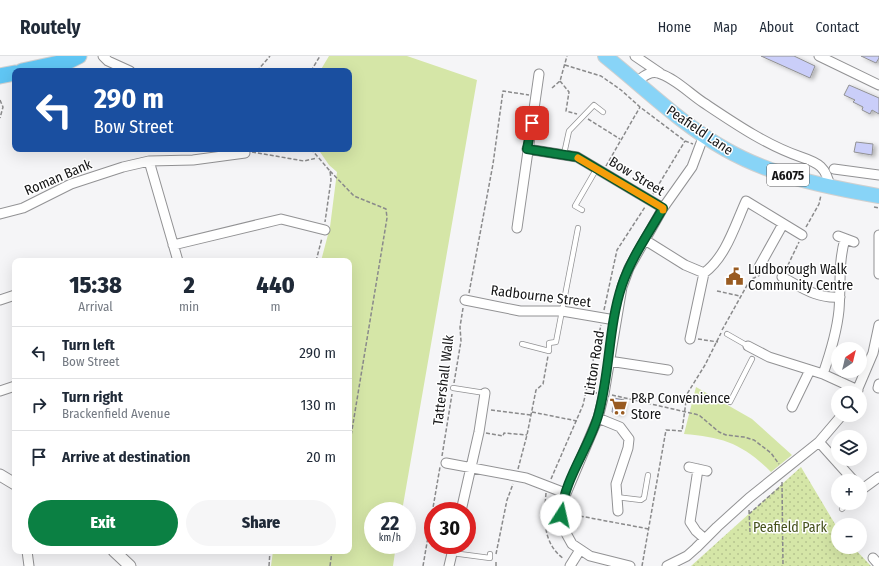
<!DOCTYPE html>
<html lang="en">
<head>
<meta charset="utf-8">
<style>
  :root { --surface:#fff; --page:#f6f6f7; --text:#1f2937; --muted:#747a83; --line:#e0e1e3; --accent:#0b8043 }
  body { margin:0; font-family:"Fira Sans Condensed",sans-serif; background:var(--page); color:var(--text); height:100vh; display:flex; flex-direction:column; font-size:15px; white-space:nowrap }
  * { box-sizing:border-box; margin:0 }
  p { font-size:13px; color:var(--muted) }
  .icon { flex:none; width:22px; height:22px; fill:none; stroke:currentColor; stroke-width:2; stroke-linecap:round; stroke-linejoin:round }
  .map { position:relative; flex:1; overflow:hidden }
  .sheet { position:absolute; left:12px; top:202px; width:340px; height:296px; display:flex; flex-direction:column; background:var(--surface); border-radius:8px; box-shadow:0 4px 16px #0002 }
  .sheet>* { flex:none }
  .banner { position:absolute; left:12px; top:12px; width:340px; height:84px; border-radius:8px; box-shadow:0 4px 16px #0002; background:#1a4fa0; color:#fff; overflow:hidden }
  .needle { width:26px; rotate:35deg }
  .fabs { position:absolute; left:831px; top:286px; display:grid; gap:8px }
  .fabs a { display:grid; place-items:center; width:36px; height:36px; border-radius:50%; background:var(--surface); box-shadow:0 4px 16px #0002; font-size:20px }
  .speed { position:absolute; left:364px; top:446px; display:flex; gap:8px; font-size:20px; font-weight:700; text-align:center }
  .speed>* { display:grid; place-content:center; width:52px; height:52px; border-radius:50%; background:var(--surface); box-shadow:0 4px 16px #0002; line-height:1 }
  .speed small { font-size:10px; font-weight:400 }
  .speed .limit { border:6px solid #d22; background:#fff; color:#111 }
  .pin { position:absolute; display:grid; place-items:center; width:34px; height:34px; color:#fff; margin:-17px; border-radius:8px; box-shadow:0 2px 6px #0006 }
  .me { position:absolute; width:44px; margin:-22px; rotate:10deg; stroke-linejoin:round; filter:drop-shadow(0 0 3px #0008) }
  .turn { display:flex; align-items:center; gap:14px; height:84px; padding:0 16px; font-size:18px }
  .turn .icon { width:52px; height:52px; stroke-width:2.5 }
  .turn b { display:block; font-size:28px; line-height:34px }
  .eta { display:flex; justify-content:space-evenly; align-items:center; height:68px; text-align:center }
  .eta b { font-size:24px; font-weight:800; line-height:28px }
  .primary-button { display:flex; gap:8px; margin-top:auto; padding:8px 16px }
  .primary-button a { flex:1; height:46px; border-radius:24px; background:var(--accent); color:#fff; font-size:16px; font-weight:800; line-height:46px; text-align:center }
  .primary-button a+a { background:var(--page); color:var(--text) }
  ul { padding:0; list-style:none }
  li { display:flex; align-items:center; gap:12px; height:52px; padding:0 16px; border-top:1px solid var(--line) }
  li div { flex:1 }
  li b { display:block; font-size:15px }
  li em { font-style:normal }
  header { display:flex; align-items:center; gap:24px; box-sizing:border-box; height:56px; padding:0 20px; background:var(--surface); border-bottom:1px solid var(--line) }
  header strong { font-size:19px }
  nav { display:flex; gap:22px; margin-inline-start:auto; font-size:14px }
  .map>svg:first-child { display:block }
  .green { fill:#d5e6a7 }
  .park { fill:url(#park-dots) }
  .building { fill:#cacef9; stroke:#919193; filter:url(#shadow) }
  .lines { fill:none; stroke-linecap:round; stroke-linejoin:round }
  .service-casing { stroke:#929294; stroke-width:6 }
  .minor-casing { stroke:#929294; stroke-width:11 }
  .tertiary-casing { stroke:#929294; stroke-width:13 }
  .primary-casing { stroke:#d0d0d0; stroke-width:16 }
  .trunk-casing { stroke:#d0d0d0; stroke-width:17 }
  .path { stroke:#8a8a8b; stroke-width:1.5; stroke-dasharray:4 2; stroke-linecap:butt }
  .service { stroke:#fff; stroke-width:4.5 }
  .minor { stroke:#fff; stroke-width:9 }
  .tertiary { stroke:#fff; stroke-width:11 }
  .primary { stroke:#88d4f7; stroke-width:14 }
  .trunk { stroke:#60c6f4; stroke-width:15 }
  .route-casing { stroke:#07532c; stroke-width:10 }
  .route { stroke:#0b8043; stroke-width:7 }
  .slow { stroke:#f59e0b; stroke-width:7 }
  .labels { text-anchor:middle; stroke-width:3; stroke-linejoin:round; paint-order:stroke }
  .shield { fill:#fff; stroke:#5b5b5c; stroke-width:1 }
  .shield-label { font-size:13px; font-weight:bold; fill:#151516 }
  .street-label { font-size:14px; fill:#151516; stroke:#fff }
  .poi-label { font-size:14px; fill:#151516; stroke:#fff; text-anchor:start }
  .park-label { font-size:14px; fill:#46521c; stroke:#fff }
</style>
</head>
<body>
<header>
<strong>Routely</strong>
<nav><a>Home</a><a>Map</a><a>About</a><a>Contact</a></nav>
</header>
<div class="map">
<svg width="879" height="510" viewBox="0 0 879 510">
  <defs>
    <pattern id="park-dots" width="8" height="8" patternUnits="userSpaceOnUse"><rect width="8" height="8" fill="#d5e6a7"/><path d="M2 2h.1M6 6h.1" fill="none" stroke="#b6c48f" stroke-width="1.8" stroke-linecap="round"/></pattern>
    <filter id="shadow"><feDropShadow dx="3" dy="2" stdDeviation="2" flood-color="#0004"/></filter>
  </defs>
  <rect width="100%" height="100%" fill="#f5f5f7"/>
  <path class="green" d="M329,0H407L477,24L402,455H373V489H396L393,510H271L273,495H349V205H321L330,171L337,116L329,109L318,93H349V15H320Z
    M696,331L752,363L792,399L771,416C743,388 723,381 684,378Z"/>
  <path class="park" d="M801,411L838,473V491H853L871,510H691Z"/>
  <path class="building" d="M761,0H794L815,10L810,22Z
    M861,0H879V2L876,7Z
    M849,29L879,42V58L872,54L870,58L862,54L863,51L853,46L855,44L844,39Z
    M856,86L873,88L872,99L854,96Z
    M614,342L624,344L621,358L612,356Z"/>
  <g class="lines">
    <defs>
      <path id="service" d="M564,98L569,75L594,49L603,56
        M582,154L575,150L597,112
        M727,278L748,290
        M522,288L549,295V287L556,286L578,172
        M453,332L485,337
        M730,346L752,303
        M616,441L641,444L644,442L648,419
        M842,453L848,447
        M452,497L490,502V498"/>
      <path id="minor" d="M103,0L108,5L130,15
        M635,0L660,17
        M819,0L879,29
        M636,26C643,21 649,15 658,17C675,22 690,38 704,47C734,67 766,89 801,101C819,107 826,111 830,131
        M527,93L577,101L663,152
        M149,105L178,205
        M834,113L879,119
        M0,158L23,152L71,128L123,111L149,105L193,104L245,97
        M517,172L539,18
        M879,179V218
        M838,180L854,186
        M645,184L685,209L704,217C726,201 735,169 746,145L802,179
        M173,189L281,163L325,174
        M759,211L783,168
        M782,221C801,231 817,243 840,241
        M0,244L15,239
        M465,244L520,255H562L615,264
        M690,283L704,217
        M748,290L769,301L823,318L858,334
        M609,305L668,314
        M823,318C830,298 837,275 839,254C841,230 838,207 845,183
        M878,332L879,328
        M0,335L15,330
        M856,337L873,297L879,269
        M792,351L810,314
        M598,362L620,371L629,383L628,392L616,428L618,455
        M819,386L854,425
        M446,407L526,422L565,437
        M689,411L707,415
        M698,413L690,466L696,475L705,483
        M860,432L861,434L879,421
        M461,455L479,376L485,337
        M27,495L29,510
        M873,502L879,509
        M449,510L454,489
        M570,510L580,494
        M630,510L590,500L572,488L562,470V447L598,362L604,338L622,231L629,212L663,152L692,111L704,79
        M667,510L687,500L696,492L717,471L749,442L819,386L842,359"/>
      <path id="tertiary" d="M0,419L15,428
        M114,495L130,510"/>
      <path id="primary" d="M605,0C645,32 681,68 725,93C772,120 827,131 879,140"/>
      <path id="trunk" d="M22,15L69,5L79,0
        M0,20L15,17"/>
    </defs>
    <use href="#service" class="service-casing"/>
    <use href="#minor" class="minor-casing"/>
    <use href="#tertiary" class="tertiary-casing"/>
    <use href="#primary" class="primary-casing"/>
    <use href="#trunk" class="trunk-casing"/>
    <path class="path" d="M565,9L601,20L621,34L640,51L685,85L693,88
      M257,15L270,0
      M311,15L320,0
      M560,25L569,36L566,55L577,58
      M552,32L560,25L567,0
      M0,44L3,51L0,62
      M588,63L620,83
      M311,93L330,115L331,124L325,166
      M252,96L304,105L317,102
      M606,110L640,51
      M330,115L354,140L386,153L387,162L349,392
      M653,138L685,85
      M874,151L879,152
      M806,171L819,148L821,139
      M316,205L322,182
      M765,217L788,209L799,186
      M717,235L740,240
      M469,237L493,108L503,35L529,39
      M604,254L617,194L645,151
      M722,274L750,224L760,219
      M698,283L718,286
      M454,327L461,285L460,271L463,252
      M587,336L597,337
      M612,339L699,359L719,376L726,379L744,381L754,384L771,397L779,408
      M491,354L531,359
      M532,356L577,365
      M486,377L503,380L504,377L527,379
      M442,400L452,338
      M518,413L527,379L536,334L543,328L548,300
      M551,423L583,349L601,269
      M782,426L783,510
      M546,437C544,462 542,487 564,503
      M570,453L580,460L649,473
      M749,454L750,476
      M749,458L782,429
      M496,498L507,444L513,428
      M269,510L270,495
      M330,510L332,495
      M423,510L440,411
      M496,510V504
      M642,510L666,374L682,375L687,338L705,309L721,277"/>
    <use href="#service" class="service"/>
    <use href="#minor" class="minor"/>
    <use href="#tertiary" class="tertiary"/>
    <use href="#primary" class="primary"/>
    <use href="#trunk" class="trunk"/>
  </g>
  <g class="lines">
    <defs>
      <path id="route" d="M532,67L527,93L577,101L663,152C649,177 631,202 622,229C608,271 610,318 598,360C588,394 564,423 561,459"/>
    </defs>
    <use href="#route" class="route-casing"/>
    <use href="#route" class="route"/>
    <path class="slow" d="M578,102L663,152V154"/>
  </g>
  <defs>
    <symbol id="civic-bare" viewBox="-9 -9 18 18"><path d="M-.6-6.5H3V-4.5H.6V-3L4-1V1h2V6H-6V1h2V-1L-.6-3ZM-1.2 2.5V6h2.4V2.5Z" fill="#995b21" stroke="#fff" stroke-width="2.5" paint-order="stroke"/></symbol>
    <symbol id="supermarket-bare" viewBox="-9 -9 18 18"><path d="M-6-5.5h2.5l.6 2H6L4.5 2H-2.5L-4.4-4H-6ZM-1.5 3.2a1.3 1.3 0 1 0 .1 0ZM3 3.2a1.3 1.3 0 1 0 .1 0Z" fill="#995b21" stroke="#fff" stroke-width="2.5" paint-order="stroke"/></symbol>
  </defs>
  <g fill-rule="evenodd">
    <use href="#civic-bare" x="722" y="208" width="25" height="25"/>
    <use href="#supermarket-bare" x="606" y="338" width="25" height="25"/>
  </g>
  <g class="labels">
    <rect class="shield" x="767" y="108" width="42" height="22" rx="3"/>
    <g class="shield-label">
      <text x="788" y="124">A6075</text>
    </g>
    <g class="street-label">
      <text transform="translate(700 74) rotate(34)" y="5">Peafield Lane</text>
      <text transform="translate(637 120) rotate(31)" y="5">Bow Street</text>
      <text transform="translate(58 121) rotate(-23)" y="5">Roman Bank</text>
      <text transform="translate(541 240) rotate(7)" y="5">Radbourne Street</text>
      <text transform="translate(594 307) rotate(-81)" y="5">Litton Road</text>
      <text transform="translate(443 324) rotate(-83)" y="5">Tattershall Walk</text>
    </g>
    <g class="poi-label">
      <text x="748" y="218">Ludborough Walk<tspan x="748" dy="16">Community Centre</tspan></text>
      <text x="631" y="347">P&amp;P Convenience<tspan x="631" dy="16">Store</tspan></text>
    </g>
    <g class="park-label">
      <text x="790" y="476">Peafield Park</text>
    </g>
  </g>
</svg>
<div class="fabs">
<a><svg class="needle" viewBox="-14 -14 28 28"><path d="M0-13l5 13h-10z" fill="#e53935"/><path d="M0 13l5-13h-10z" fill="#747a83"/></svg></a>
<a><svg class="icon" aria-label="search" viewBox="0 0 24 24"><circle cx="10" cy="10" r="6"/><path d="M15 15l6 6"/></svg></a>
<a><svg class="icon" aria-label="layers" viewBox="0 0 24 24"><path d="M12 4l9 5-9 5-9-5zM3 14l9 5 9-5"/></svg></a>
<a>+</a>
<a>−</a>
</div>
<div class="speed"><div>22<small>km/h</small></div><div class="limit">30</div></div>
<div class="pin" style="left:532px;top:67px;background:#d93025"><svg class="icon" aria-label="arrive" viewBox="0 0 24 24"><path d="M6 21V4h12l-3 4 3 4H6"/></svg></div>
<svg class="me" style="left:561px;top:459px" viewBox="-20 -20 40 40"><circle r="19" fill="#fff"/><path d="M0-13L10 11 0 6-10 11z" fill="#0b8043"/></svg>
<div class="banner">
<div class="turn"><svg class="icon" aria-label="left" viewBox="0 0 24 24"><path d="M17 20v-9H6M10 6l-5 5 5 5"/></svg><div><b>290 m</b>Bow Street</div></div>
</div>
<section class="sheet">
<div class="eta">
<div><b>15:38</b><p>Arrival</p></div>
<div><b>2</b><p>min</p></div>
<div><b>440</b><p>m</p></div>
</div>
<ul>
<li><svg class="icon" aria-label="left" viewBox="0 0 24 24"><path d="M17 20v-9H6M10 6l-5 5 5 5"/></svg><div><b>Turn left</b><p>Bow Street</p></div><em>290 m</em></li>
<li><svg class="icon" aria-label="right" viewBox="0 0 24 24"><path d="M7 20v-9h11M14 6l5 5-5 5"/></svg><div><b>Turn right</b><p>Brackenfield Avenue</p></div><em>130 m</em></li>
<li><svg class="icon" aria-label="arrive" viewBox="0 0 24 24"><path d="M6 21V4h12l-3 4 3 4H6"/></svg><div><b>Arrive at destination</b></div><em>20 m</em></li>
</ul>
<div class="primary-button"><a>Exit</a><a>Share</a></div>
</section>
</div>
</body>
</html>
